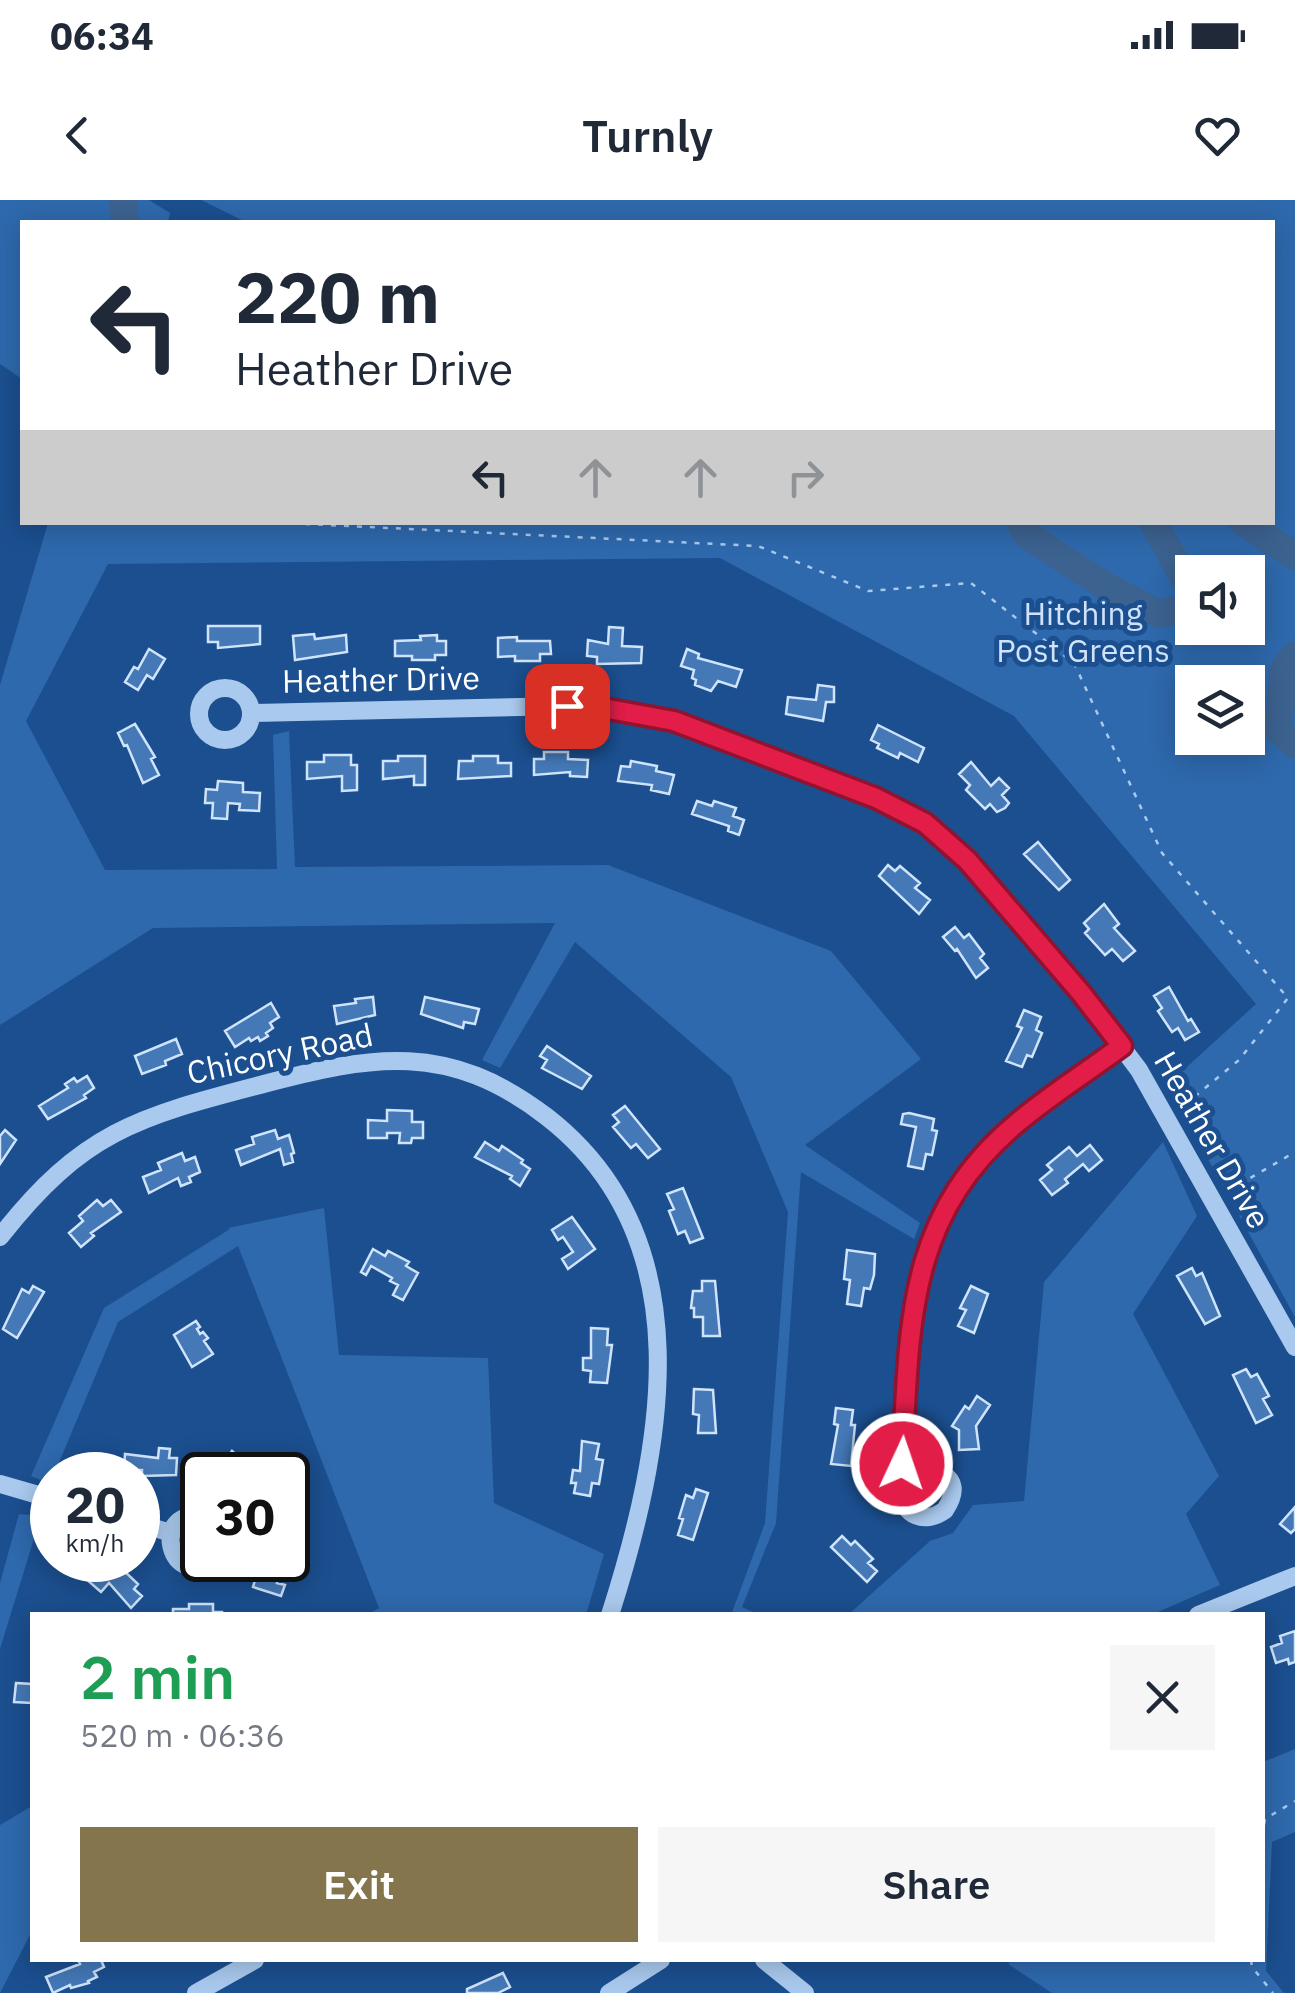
<!DOCTYPE html>
<html lang="en">
<head>
<meta charset="utf-8">
<style>
  :root { --surface:#fff; --page:#f6f6f7; --text:#1f2937; --muted:#747a83; --accent:#84754c }
  body { margin:0; font-family:"IBM Plex Sans",sans-serif; background:var(--page); color:var(--text); height:100vh; display:flex; flex-direction:column; font-size:38px; white-space:nowrap }
  * { box-sizing:border-box; margin:0 }
  p { font-size:32px; color:var(--muted) }
  .icon { flex:none; width:55px; height:55px; fill:none; stroke:currentColor; stroke-width:2; stroke-linecap:round; stroke-linejoin:round }
  .map { position:relative; flex:1; overflow:hidden }
  .drawer { position:absolute; left:30px; top:1412px; width:1235px; height:350px; display:flex; flex-direction:column; background:var(--surface); border-radius:0px; box-shadow:0 5px 25px #0003 }
  .drawer>* { flex:none }
  .top-card { position:absolute; left:20px; top:20px; width:1255px; height:305px; border-radius:0px; box-shadow:0 5px 25px #0003; background:#fff; color:var(--text); overflow:hidden }
  .controls { position:absolute; left:1175px; top:355px; display:grid; gap:20px }
  .controls a { display:grid; place-items:center; width:90px; height:90px; border-radius:0px; background:var(--surface); box-shadow:0 5px 25px #0003; font-size:50px }
  .speed { position:absolute; left:30px; top:1252px; display:flex; gap:20px; font-size:50px; font-weight:700; text-align:center }
  .speed>* { display:grid; place-content:center; width:130px; height:130px; border-radius:50%; background:var(--surface); box-shadow:0 5px 25px #0003; line-height:1 }
  .speed small { font-size:25px; font-weight:400 }
  .speed .limit { border:5px solid #111; border-radius:15px; background:#fff; color:#111 }
  .pin { position:absolute; display:grid; place-items:center; width:85px; height:85px; color:#fff; margin:-42px; border-radius:20px; box-shadow:0 5px 15px #0006 }
  .me { position:absolute; width:110px; margin:-55px; rotate:3deg; stroke-linejoin:round; filter:drop-shadow(0 0 8px #0008) }
  .turn { display:flex; align-items:center; gap:35px; height:210px; padding:0 50px; font-size:45px }
  .turn .icon { width:130px; height:130px; stroke-width:2.5 }
  .turn b { display:block; font-size:70px; line-height:85px }
  .lanes { display:flex; align-items:center; height:95px; padding:0 50px; background:#0003; justify-content:center; gap:50px; direction:ltr }
  .lanes .off { opacity:.35 }
  .round { display:grid; place-items:center; flex:none; width:105px; height:105px; border-radius:0px; background:var(--page) }
  .headline { display:flex; align-items:center; justify-content:space-between; height:170px; padding:0 50px }
  h1 { font-size:60px; font-weight:600; line-height:75px; color:#1e9e55 }
  .action { display:flex; gap:20px; margin-top:auto; padding:20px 50px }
  .action a { flex:1; height:115px; border-radius:0px; background:var(--accent); color:#fff; font-size:40px; font-weight:600; line-height:115px; text-align:center }
  .action a+a { background:var(--page); color:var(--text) }
  .status { display:flex; justify-content:space-between; align-items:center; height:70px; padding:0 50px; background:var(--surface); direction:ltr }
  .status svg { height:28px; fill:currentColor }
  header { display:flex; justify-content:space-between; align-items:center; height:130px; padding:0 50px; background:var(--surface); font-size:45px; font-weight:600 }
  .map>svg:first-child { display:block }
  .green { fill:#2e69ad; fill-rule:evenodd }
  .lines { fill:none; stroke-linecap:round; stroke-linejoin:round }
  .river { stroke:#3c6290; stroke-width:28 }
  .building { fill:#4478b7; stroke:#cfe3fa; stroke-width:2.5 }
  .path { stroke:#a9c9ee; stroke-width:2.5; stroke-dasharray:5 8; stroke-linecap:butt }
  .minor { stroke:#a9c9ee; stroke-width:18 }
  .route-casing { stroke:#92132f; stroke-width:25 }
  .route { stroke:#e11d48; stroke-width:18 }
  .labels { text-anchor:middle; stroke-width:10; stroke-linejoin:round; paint-order:stroke }
  .park-label { font-size:32px; fill:#cfe3fa; stroke:#1b4f8f }
  .street-label { font-size:32px; fill:#fff; stroke:#1b4f8f }
</style>
</head>
<body>
<div class="status"><b>06:34</b><svg viewBox="0 0 49 12"><path d="M0 12V9h3v3zM5 12V6h3v6zM10 12V3h3v9zM15 12V0h3v12zM26 1h20v11H26zM47 4h2v5h-2z"/></svg></div>
<header><svg class="icon" aria-label="back" viewBox="0 0 24 24"><path d="M15 5l-7 7 7 7"/></svg>Turnly<svg class="icon" aria-label="heart" viewBox="0 0 24 24"><path d="M12 20l-8-8c-3-5 5-10 8-4 3-6 11-1 8 4z"/></svg></header>
<div class="map">
<svg width="1295" height="1793" viewBox="0 0 1295 1793">
  <rect width="100%" height="100%" fill="#1b4f8f"/>
  <path class="green" d="M0,0H149L170,13L168,22H22V179L0,164Z
    M201,0H1295V1117L1167,885L1256,804L1014,516L720,358L108,364L26,521L105,670L277,669L273,535L289,531L295,667L608,665L831,751L921,859L805,945L920,1023L914,1039L801,972L776,1323L742,1407L759,1415H731L765,1323L788,1012L731,877L575,742L500,868L482,860L555,723L153,728L0,825V485L48,323L1272,322V22H246ZM1192,372H1248V428H1192ZM1192,482H1248V538H1192Z
    M1163,942L1197,1016L1133,1114L1219,1276L1186,1314L1220,1385L1151,1415H848L930,1341L953,1333L973,1305L1024,1301L1044,1082Z
    M324,1008L339,1155L488,1158L494,1303L604,1354L586,1415H367L379,1408L238,1046L118,1122L50,1284L31,1276L104,1108L230,1029L228,1028Z
    M19,1314L41,1316L0,1449V1383Z
    M1295,1549V1632L1272,1642L1266,1771L1284,1793H1052L1008,1764L1012,1760H1262L1263,1562Z
    M32,1606V1731L0,1793V1625Z"/>
  <g class="lines">
    <path class="river" d="M123,0L125,22
      M1020,322L1027,335L1107,387L1159,414L1189,407L1191,390L1153,322
      M1243,322L1295,356
      M1295,455L1284,468L1279,530L1295,545"/>
  </g>
  <path class="building" d="M208,426H260V444L218,448V442H208Z
    M609,427L623,428L622,446L642,447L641,463L597,464V457L587,456L588,440L608,444Z
    M314,434L315,439L346,435L347,452L295,460L293,436Z
    M437,435V441H446V455H435V460H412V456H395V441L421,440L420,436Z
    M517,437V441H550L551,454H540V461H515V456L498,457V438Z
    M149,449L165,459L153,479L147,475L138,490L125,482L134,467L138,469Z
    M687,449L699,454L698,458L742,470L736,487L718,481L711,491L695,485L696,480L692,478L694,470L681,466Z
    M818,485L834,487V502H826L823,521L786,514L788,497L816,500Z
    M135,524L155,557L151,559L159,575L143,583L127,545L124,546L118,533Z
    M878,525L924,548L918,562L900,553L898,558L877,548L879,544L871,540Z
    M544,552H568V559L588,560L587,577L570,576V572L534,575V559H544Z
    M324,555H351V565H357V590L342,591V576L307,579V562H324Z
    M398,556H425V585H414V576L383,579V561H398Z
    M473,556H498V563H511V576L458,579L459,561H473Z
    M631,561L657,566L656,571L674,575L669,594L651,590L652,585L618,581L621,566L630,567Z
    M971,562L991,586L999,578L1009,588L1002,595L1009,603L1005,608L997,612L990,604L985,609L966,590L970,585L959,574Z
    M218,581L243,583V592L260,593L259,611L239,610L240,604L228,603L227,619L212,618L213,603H205L206,589L217,590Z
    M697,601L712,606L714,601L736,608L733,616L744,620L739,635L728,631L729,626L692,614Z
    M1038,642L1070,680L1059,690L1024,654Z
    M888,665L895,671L900,666L920,683L915,688L930,700L919,714L879,676Z
    M1104,704L1119,724L1114,728L1135,751L1123,761L1112,749L1105,755L1085,733L1089,729L1084,723Z
    M955,727L964,738L969,734L984,754L980,758L988,768L976,778L957,749L955,751L943,737Z
    M1169,787L1188,821L1191,819L1199,832L1185,840L1178,828L1172,832L1158,811L1162,808L1154,796Z
    M373,797L375,815L337,824L334,806L356,803L355,799Z
    M425,797L479,809L475,824L464,822L463,828L421,814Z
    M271,803L279,817L270,823L273,828L266,833L268,836L260,841L258,837L251,841L249,838L235,847L225,831Z
    M1024,810L1041,817L1036,830L1042,833L1032,857L1027,855L1022,867L1006,861L1022,828L1017,826Z
    M176,839L182,854L165,861L166,865L142,874L135,856Z
    M547,846L591,876L582,889L542,868L547,860L540,856Z
    M87,876L94,888L84,895L86,898L48,919L39,906L68,888L65,884L74,878L77,882Z
    M625,906L660,949L648,958L636,944L631,948L613,927L619,922L613,915Z
    M387,910L412,911V922H423V938H412L411,943H399L400,933H387V938H368V920L387,921Z
    M909,913L934,919L932,930L937,931L932,955L926,954L923,969L908,966L916,927L901,924L903,914Z
    M5,930L16,940L0,964V936Z
    M275,930L278,939L289,935L294,953L291,954L293,962L284,965L280,949L241,965L236,950L254,944L252,937Z
    M485,942L499,951L502,946L523,960L521,963L530,969L520,986L510,979L512,976L475,957Z
    M1090,945L1102,960L1089,971L1083,964L1065,979L1068,983L1052,995L1040,980L1052,970L1047,965L1069,947L1077,956Z
    M182,953L185,961L195,957L200,972L189,977L191,982L181,986L178,978L149,993L143,977L161,970L158,963Z
    M683,988L703,1038L690,1043L685,1031L678,1034L669,1011L674,1009L667,994Z
    M97,1000L103,1006L111,1000L121,1012L91,1033L94,1036L81,1047L69,1033L83,1021L79,1016Z
    M572,1017L595,1049L568,1069L562,1059L573,1052L563,1037L558,1040L552,1030Z
    M373,1049L385,1056L388,1051L409,1062L406,1066L418,1073L403,1100L393,1095L398,1085L390,1081L392,1078L371,1066L366,1075L361,1072Z
    M847,1050L875,1054L874,1075L870,1089L864,1088L861,1106L847,1104L850,1080L844,1079Z
    M1192,1068L1196,1076L1202,1073L1220,1116L1205,1124L1177,1076Z
    M702,1081H715L720,1136H703V1117H694V1108H691L693,1091H702Z
    M33,1086L44,1092L17,1138L3,1129L22,1089L29,1093Z
    M971,1086L988,1094L974,1133L958,1126L966,1110L960,1108Z
    M196,1121L200,1127L197,1129L200,1134L203,1132L208,1138L204,1141L213,1154L192,1167L174,1135Z
    M591,1128L608,1129L607,1145H612L607,1183L590,1182L591,1171L583,1170V1158H591Z
    M1246,1169L1251,1177L1257,1174L1269,1196L1263,1199L1272,1215L1256,1223L1233,1175Z
    M694,1189L713,1190L716,1233H698L699,1215L693,1214Z
    M977,1196L990,1205L976,1226L979,1249L959,1250V1230L952,1226L965,1206L969,1209Z
    M836,1208L853,1210L851,1225H855L851,1266L831,1264L838,1225L834,1224Z
    M582,1241L599,1244L596,1259L603,1260L599,1284L592,1283L590,1296L574,1293L576,1283H571L573,1270L580,1271Z
    M159,1248L170,1249L169,1258H177L176,1275L142,1276V1270H124L125,1254L158,1258Z
    M232,1251L244,1262L263,1275H237L223,1265Z
    M696,1289L708,1293L693,1340L678,1335L683,1319L679,1318L686,1295L693,1298Z
    M1295,1307V1329L1291,1333L1280,1324Z
    M842,1336L851,1345L855,1341L873,1359L868,1363L877,1371L867,1382L831,1347Z
    M261,1360H281L278,1367L282,1369L277,1383L285,1385L281,1396L253,1387Z
    M103,1361L114,1371L119,1366L138,1384L134,1389L142,1396L131,1408L109,1383L101,1392L86,1379Z
    M189,1404H213V1412H222V1415H173V1409H189Z
    M1295,1431V1462L1289,1464L1288,1459L1276,1463L1271,1447L1282,1443L1280,1436Z
    M16,1483L32,1484V1503L14,1502Z
    M78,1760H101L104,1767L94,1772L97,1777L88,1781L89,1783L71,1788L70,1785L53,1793L46,1777L80,1764Z
    M503,1773L510,1787L498,1793H467V1789Z"/>
  <g class="lines">
    <path class="path" d="M266,322L758,346L868,391L971,383L1074,463L1162,653L1288,798L1239,860L1181,908
      M1228,991L1295,952
      M1262,1637L1265,1619L1295,1601
      M1251,1760L1252,1767L1273,1793"/>
    <path class="minor" d="M199 514a26 26 0 1 1 52 0a26 26 0 1 1-52 0Z
      M251,513L567,506L603,507L674,521L877,598L925,623L947,640L1081,793L1139,870L1295,1147
      M0,1037C82,932 137,917 260,885C373,855 448,841 547,917C705,1040 663,1249 610,1415
      M902,1264C929,1267 970,1272 945,1310C925,1325 903,1316 900,1291C909,1153 900,1021 1016,923C1049,895 1087,872 1122,846
      M0,1284L52,1299
      M202,1316C149,1310 170,1391 214,1360
      M138,1323L171,1333
      M1198,1415L1295,1376
      M764,1760L805,1793
      M196,1793L255,1760
      M609,1793L661,1760"/>
  </g>
  <g class="lines">
    <defs>
      <path id="route" d="M567,506L603,508L674,521L876,598L925,623L967,660L1081,793L1122,846C1087,872 1050,895 1017,923C904,1017 910,1130 902,1264"/>
    </defs>
    <use href="#route" class="route-casing"/>
    <use href="#route" class="route"/>
  </g>
  <g class="labels">
    <g class="park-label">
      <text x="1083" y="425">Hitching<tspan x="1083" dy="37">Post Greens</tspan></text>
    </g>
    <g class="street-label">
      <text transform="translate(381 480) rotate(-1)" y="11">Heather Drive</text>
      <text transform="translate(280 854) rotate(-12)" y="11">Chicory Road</text>
      <text transform="translate(1212 940) rotate(60)" y="11">Heather Drive</text>
    </g>
  </g>
</svg>
<div class="controls">
<a><svg class="icon" aria-label="sound" viewBox="0 0 24 24"><path d="M4 9h4l5-4v14l-5-4H4zM17 9q2 3 0 6"/></svg></a>
<a><svg class="icon" aria-label="layers" viewBox="0 0 24 24"><path d="M12 4l9 5-9 5-9-5zM3 14l9 5 9-5"/></svg></a>
</div>
<div class="speed"><div>20<small>km/h</small></div><div class="limit">30</div></div>
<div class="pin" style="left:567px;top:506px;background:#d93025"><svg class="icon" aria-label="arrive" viewBox="0 0 24 24"><path d="M6 21V4h12l-3 4 3 4H6"/></svg></div>
<svg class="me" style="left:902px;top:1264px" viewBox="-20 -20 40 40"><circle r="17" fill="#e11d48" stroke="#fff" stroke-width="3"/><path d="M0-11L8 9 0 5-8 9z" fill="#fff"/></svg>
<div class="top-card">
<div class="turn"><svg class="icon" aria-label="left" viewBox="0 0 24 24"><path d="M17 20v-9H6M10 6l-5 5 5 5"/></svg><div><b>220 m</b>Heather Drive</div></div>
<div class="lanes"><svg class="icon" aria-label="left" viewBox="0 0 24 24"><path d="M17 20v-9H6M10 6l-5 5 5 5"/></svg><svg class="icon off" aria-label="ahead" viewBox="0 0 24 24"><path d="M12 20V5M6 11l6-6 6 6"/></svg><svg class="icon off" aria-label="ahead" viewBox="0 0 24 24"><path d="M12 20V5M6 11l6-6 6 6"/></svg><svg class="icon off" aria-label="right" viewBox="0 0 24 24"><path d="M7 20v-9h11M14 6l5 5-5 5"/></svg></div>
</div>
<section class="drawer">
<div class="headline"><div><h1>2 min</h1><p>520 m · 06:36</p></div><a class="round"><svg class="icon" aria-label="close" viewBox="0 0 24 24"><path d="M6 6l12 12M18 6L6 18"/></svg></a></div>
<div class="action"><a>Exit</a><a>Share</a></div>
</section>
</div>
</body>
</html>
